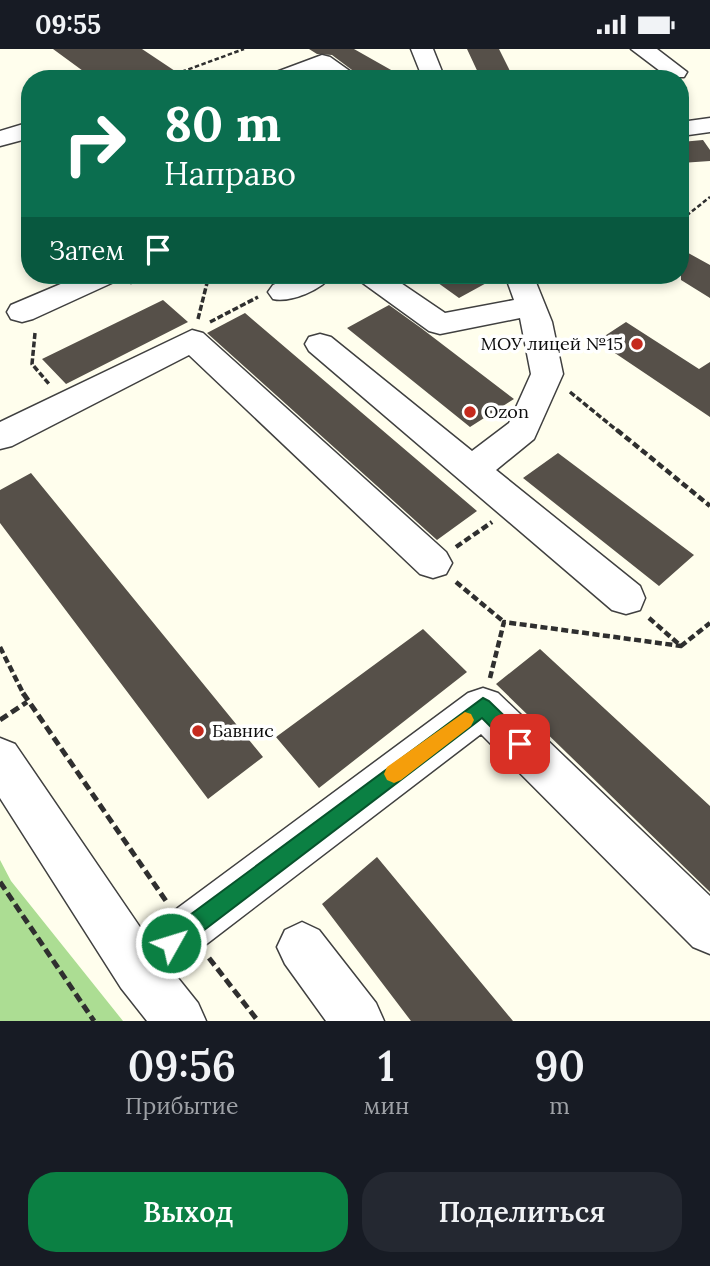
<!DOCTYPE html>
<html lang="ru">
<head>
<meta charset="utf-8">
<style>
  :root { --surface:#171b24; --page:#242831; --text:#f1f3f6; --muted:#9ea1a6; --accent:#0b8043 }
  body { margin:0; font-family:Lora,serif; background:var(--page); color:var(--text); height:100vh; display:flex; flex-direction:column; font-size:26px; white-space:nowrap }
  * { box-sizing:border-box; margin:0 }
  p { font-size:23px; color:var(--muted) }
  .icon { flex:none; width:38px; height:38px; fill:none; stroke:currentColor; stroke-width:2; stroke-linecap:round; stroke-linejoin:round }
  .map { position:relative; height:972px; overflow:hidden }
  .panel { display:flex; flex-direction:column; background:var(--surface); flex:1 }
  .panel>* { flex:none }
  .hud { position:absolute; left:21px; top:21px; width:668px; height:214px; border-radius:28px; box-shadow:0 4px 10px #0003; background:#0b6e4f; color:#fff; overflow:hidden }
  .pin { position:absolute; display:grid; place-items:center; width:60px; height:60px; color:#fff; margin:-30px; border-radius:14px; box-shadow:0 4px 10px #0006 }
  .me { position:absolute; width:77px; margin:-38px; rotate:51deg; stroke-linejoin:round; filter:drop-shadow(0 0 5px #0008) }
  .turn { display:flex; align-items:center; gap:24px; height:147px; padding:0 28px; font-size:32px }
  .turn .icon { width:91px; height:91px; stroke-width:2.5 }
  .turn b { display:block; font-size:49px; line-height:60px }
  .then { display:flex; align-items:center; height:66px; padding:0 28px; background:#0003; gap:14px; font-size:26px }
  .eta { display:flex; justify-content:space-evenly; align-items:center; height:119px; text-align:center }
  .eta b { font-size:42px; font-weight:600; line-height:49px }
  .cta { display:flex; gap:14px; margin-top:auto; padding:14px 28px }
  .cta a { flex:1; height:80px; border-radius:28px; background:var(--accent); color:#fff; font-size:28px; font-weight:600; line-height:80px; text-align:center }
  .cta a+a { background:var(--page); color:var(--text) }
  .status { display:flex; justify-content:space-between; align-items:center; height:49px; padding:0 35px; background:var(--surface); direction:ltr }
  .status svg { height:19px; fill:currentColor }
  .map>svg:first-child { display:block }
  .forest { fill:#acdd93 }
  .building { fill:#565049 }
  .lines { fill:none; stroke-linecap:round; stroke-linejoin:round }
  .minor-casing { stroke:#404040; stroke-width:3 }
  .path-far3 { stroke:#2f2f2f; stroke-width:2.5; stroke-dasharray:4.5 2.5; stroke-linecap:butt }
  .path-far2 { stroke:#2f2f2f; stroke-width:3.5; stroke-dasharray:6 2.5; stroke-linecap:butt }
  .path-far1 { stroke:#2f2f2f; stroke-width:4.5; stroke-dasharray:7 3.5; stroke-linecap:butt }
  .path { stroke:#2f2f2f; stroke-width:5; stroke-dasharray:9 4.5; stroke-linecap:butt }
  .minor { fill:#fff; fill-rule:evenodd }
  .route { fill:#0b8043; stroke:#07532c; stroke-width:2 }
  .slow { fill:#f59e0b }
  .poi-dot { fill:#c52a1e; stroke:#fff; stroke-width:2.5 }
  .labels { text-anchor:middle; stroke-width:7; stroke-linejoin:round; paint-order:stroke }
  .poi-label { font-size:18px; fill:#0d0d0d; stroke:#fff; text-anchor:start }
</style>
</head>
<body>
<div class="status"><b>09:55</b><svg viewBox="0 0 49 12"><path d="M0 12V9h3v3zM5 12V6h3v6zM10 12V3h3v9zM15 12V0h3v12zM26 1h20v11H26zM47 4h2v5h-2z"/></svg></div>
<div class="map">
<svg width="710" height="972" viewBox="0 0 710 972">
  <rect width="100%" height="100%" fill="#fffeed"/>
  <path class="forest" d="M0,811L11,832L123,972H0Z"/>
  <path class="building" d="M53,0H142L187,30H94Z
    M309,0H354L407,30H364L332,6L317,5Z
    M467,0H499L514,30H481Z
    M703,91L710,101V112L681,114V93Z
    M681,200L710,216V249L681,231Z
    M427,226H501L459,249Z
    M163,251L188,273L66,335L42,310Z
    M389,256L421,279L514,350L470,378L347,279Z
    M245,264L477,462L437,491L207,284Z
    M626,273L699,320L710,313V368L597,292Z
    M558,404L694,506L659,537L523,429Z
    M31,424L263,708L208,750L0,474V441Z
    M423,580L467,623L319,739L276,688Z
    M540,600L710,757V843L496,635Z
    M377,808L513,972H411L322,855Z"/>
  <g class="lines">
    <defs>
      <path id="minor" d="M411,0H433L445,30H423Z
        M631,0H657L687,23L684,28H668Z
        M322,6L330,8L361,30H334L320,21L300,30H268L271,25Z
        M710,69V83L681,87V73Z
        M30,73V89L0,97V82Z
        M82,226H120L116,232L33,270L22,273L11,270L7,263L11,256Z
        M295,226H332C322,241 290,254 273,250L268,243L273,236Z
        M356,226H389L445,264L514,251L505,226H533L552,273L563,325L534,390L496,421L640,537L645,549L640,561L626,565L612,561L309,302L305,295L309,288L320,285L331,288L472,402L509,374L531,325L520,269L440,285L429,282L360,232Z
        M192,281L203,284L446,503L452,514L446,525L433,529L420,525L189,306L12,397L0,400V373Z
        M483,639L498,644L710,847V905L693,898L481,685L204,897L174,924L198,954L206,972H147L121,939L0,749V689L15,695L144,884L468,644Z
        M302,873L319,881L376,954L384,972H326L285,915L277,898L285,881Z"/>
    </defs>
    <use href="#minor" class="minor-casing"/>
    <path class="path-far3" d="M162,30L244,0
      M681,171L710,148"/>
    <path class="path-far2" d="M130,234L148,226
      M198,270L209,226
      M210,273L258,248
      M35,284L32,315L49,335
      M570,343L619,383"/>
    <path class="path-far1" d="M617,381L710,457
      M456,498L492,473
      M456,533L504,573
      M649,569L681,597L710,574
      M0,598L24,646
      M490,629L504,573L681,597"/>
    <path class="path" d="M23,644L166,852
      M0,671L27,653
      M0,833L94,972
      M209,909L258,972"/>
    <use href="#minor" class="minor"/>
  </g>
  <path class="route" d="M483,649L489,652L527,689L530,695L527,701L520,704L514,701L482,669L178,901L171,904L163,901L160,894L163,886Z"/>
  <path class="slow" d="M465,663L471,665L474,671L471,677L401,731L394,734L387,731L384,725L387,718Z"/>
  <g class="poi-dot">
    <circle cx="637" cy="295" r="7"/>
    <circle cx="470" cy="363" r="7"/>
    <circle cx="198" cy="682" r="7"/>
  </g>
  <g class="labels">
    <g class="poi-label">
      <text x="623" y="301" text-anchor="end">МОУ лицей №15</text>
      <text x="484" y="369">Ozon</text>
      <text x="212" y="688">Бавнис</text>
    </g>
  </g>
</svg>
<div class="pin" style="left:520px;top:695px;background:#d93025"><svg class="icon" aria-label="arrive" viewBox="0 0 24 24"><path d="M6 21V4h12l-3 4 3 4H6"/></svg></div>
<svg class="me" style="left:171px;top:894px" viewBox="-20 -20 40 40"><circle r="17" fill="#0b8043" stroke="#fff" stroke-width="3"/><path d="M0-11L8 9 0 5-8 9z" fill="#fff"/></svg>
<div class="hud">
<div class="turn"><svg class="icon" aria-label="right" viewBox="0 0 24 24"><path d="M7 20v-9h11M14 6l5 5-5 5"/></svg><div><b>80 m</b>Направо</div></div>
<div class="then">Затем<svg class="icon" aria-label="arrive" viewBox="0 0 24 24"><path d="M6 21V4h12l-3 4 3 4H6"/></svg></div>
</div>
</div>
<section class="panel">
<div class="eta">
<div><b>09:56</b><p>Прибытие</p></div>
<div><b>1</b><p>мин</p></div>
<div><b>90</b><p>m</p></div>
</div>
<div class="cta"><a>Выход</a><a>Поделиться</a></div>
</section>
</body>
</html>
